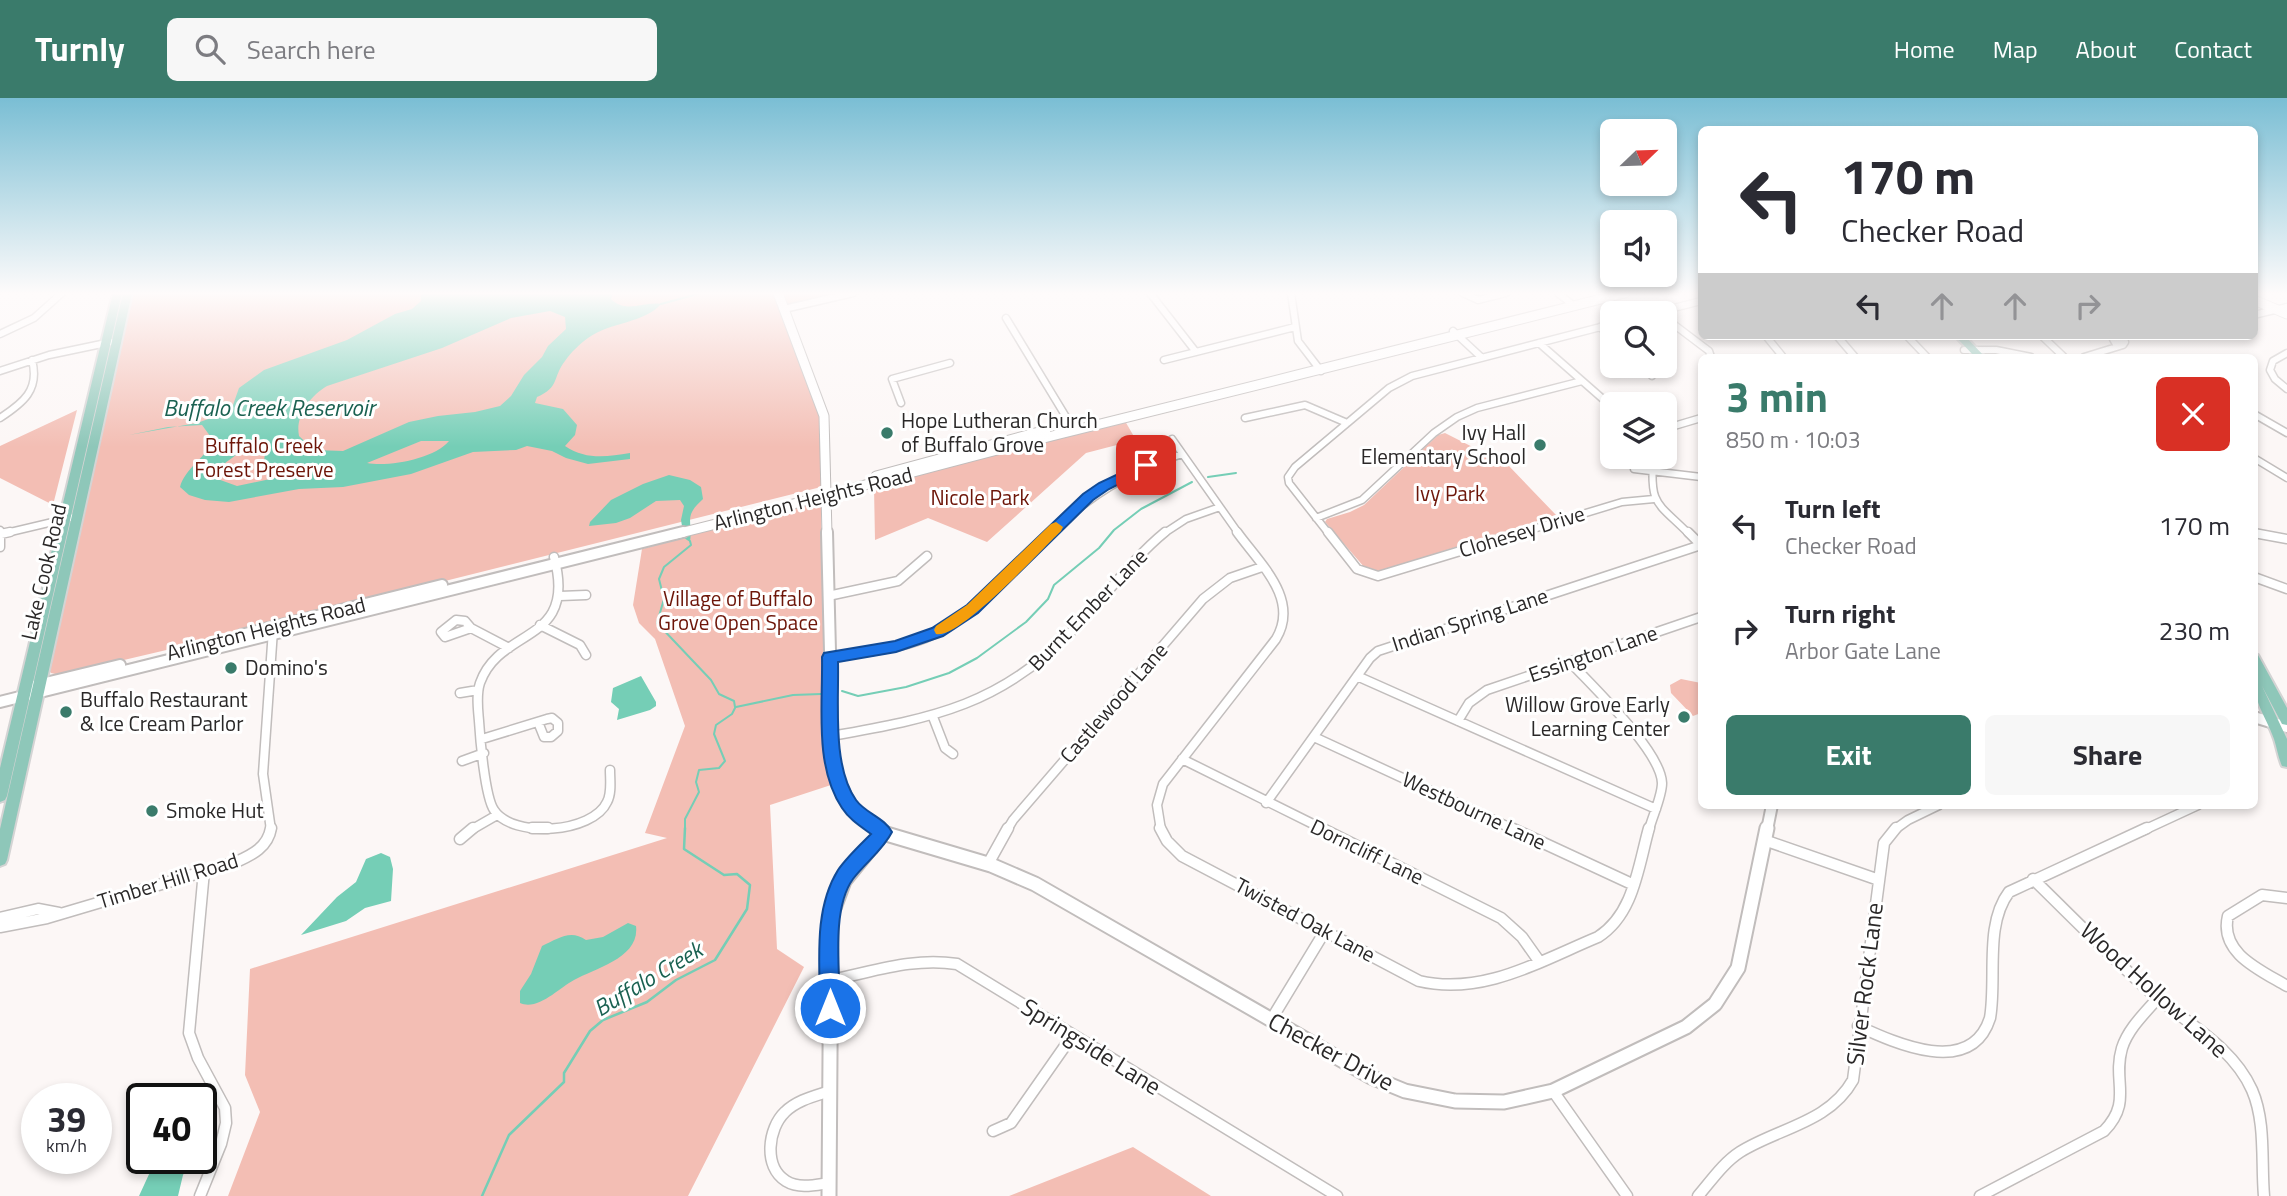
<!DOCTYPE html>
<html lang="en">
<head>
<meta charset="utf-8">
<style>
  :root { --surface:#fff; --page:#f7f7f7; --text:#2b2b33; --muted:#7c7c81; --accent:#3a7b6b }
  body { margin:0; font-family:"Titillium Web",sans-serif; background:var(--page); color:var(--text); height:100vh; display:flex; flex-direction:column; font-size:26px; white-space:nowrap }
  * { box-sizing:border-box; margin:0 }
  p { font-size:23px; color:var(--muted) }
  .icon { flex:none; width:38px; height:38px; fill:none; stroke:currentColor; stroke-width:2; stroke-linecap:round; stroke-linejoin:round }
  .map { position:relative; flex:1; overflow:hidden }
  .drawer { position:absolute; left:1698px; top:256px; width:560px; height:455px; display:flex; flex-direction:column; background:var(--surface); border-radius:10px; box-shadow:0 4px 10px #0003 }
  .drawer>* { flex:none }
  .hud { position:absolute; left:1698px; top:28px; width:560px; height:214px; border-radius:10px; box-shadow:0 4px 10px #0003; background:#fff; color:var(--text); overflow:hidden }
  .needle { width:46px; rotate:67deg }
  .buttons { position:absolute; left:1600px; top:21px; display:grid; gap:14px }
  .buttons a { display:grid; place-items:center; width:77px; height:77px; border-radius:10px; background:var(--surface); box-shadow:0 4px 10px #0003; font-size:35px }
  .speed { position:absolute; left:21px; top:985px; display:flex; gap:14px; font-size:35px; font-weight:700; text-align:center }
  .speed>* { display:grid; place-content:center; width:91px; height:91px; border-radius:50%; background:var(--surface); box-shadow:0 4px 10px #0003; line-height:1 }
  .speed small { font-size:18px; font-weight:400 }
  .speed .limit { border:4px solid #111; border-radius:10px; background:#fff; color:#111 }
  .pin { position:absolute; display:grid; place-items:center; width:60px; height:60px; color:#fff; margin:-30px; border-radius:14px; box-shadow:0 4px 10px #0006 }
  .me { position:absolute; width:77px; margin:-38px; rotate:0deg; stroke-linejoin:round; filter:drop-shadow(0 0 5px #0008) }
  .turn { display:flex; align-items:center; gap:24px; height:147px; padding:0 28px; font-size:32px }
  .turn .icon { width:91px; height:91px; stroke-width:2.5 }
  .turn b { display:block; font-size:49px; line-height:60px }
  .lanes { display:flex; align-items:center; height:66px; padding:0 28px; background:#0003; justify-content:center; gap:35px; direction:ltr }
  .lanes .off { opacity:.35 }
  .round { display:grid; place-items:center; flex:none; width:74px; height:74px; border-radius:10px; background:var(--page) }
  .overview { display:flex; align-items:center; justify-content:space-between; height:119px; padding:0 28px }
  h1 { font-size:42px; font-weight:700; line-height:52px; color:var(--accent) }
  .action { display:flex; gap:14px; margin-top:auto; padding:14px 28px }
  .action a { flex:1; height:80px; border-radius:10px; background:var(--accent); color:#fff; font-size:28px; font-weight:700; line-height:80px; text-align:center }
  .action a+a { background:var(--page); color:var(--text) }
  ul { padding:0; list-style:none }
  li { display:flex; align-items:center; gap:21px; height:105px; padding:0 28px }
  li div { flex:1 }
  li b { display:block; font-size:26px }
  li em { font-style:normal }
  header { display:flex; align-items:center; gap:42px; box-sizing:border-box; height:98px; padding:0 35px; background:var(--accent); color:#fff }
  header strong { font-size:33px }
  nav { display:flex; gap:38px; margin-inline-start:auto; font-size:24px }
  .search { width:490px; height:63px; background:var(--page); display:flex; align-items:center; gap:18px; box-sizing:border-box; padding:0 24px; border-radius:10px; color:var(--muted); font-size:26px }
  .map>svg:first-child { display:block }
  .green { fill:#f3beb4 }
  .water { fill:#75ceb6; fill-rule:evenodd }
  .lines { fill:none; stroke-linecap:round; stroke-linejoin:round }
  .stream-far1 { stroke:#75ceb6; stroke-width:2 }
  .stream { stroke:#75ceb6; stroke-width:2.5 }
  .street-far2-casing { stroke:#c1bdbc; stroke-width:9 }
  .street-far1-casing { stroke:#c1bdbc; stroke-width:11 }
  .street-casing { stroke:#c1bdbc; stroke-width:13 }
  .secondary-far2-casing { stroke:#c1bdbc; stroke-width:11 }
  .secondary-far1-casing { stroke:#c1bdbc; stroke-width:14 }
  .secondary-casing { stroke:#c1bdbc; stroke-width:17 }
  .primary-casing { stroke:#d4d4d4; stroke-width:4 }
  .street-far2 { stroke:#fff; stroke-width:6 }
  .street-far1 { stroke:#fff; stroke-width:8 }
  .street { stroke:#fff; stroke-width:10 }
  .secondary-far2 { stroke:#fff; stroke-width:9 }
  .secondary-far1 { stroke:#fff; stroke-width:10 }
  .secondary { stroke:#fff; stroke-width:13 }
  .primary { fill:#8ec7b9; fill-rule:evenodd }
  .route { fill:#1a73e8; stroke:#114b97; stroke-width:2 }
  .slow { fill:#f59e0b }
  .poi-dot { fill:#3a7b6b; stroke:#fff; stroke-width:2.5 }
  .labels { text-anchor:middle; stroke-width:6; stroke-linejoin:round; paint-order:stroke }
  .poi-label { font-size:21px; fill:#2a2828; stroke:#fff; text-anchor:start }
  .park-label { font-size:21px; fill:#6d1609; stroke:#fff }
  .street-label { font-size:21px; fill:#2a2828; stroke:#fff }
  .water-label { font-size:23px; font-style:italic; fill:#1a6151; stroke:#fff }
  .near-street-label { font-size:24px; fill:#2a2828; stroke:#fff }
</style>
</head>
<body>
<header>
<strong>Turnly</strong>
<div class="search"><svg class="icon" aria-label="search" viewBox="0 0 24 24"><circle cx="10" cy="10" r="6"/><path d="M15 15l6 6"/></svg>Search here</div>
<nav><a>Home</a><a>Map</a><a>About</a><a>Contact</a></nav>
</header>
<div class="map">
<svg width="2287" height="1098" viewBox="0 0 2287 1098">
  <rect width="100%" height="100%" fill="#fcf7f6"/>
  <path class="green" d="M132,195H841L787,207C807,269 829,323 821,389L209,542L60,577L51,575L48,571Z
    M77,312L53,407L0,380V348Z
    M1125,323L1136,342L1086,355L987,444L928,420L875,442L874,389Z
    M1445,335L1508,367L1556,417L1381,473L1365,470L1325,424L1327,421L1350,414L1364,407L1438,337Z
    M814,403L821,406L825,627L827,668L831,687L770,707L777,851L804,869L688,1098H228L260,1014L245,977L250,871L667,740L645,735L685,628L655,541L639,525L633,507L642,451Z
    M1681,581L1701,585V615L1693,618L1671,595L1670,587Z
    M1133,1049L1211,1098H1009Z"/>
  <path class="water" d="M421,195H613L611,201C625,216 644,203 661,206C645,225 610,224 588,240C580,246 571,254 565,263C552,280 560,289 537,299L535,305L563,311L577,327L575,337L565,348C586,362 606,359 630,355V361L588,366L566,360L552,353L527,348L516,352L473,354L411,376L343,389L299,391L229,404L205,402L189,397L180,389C185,370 206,360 213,342L202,327L168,329L129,337L197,325L225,315L233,307L239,290L264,272L347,242L395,216L412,211L421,203ZM550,213L565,219L566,231L548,248L542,259L524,277L511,298L500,308L475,314L438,318L409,324L343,353L314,352L299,338C295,318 310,298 327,288L442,250L511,220ZM421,343H449C434,361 389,369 367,365ZM263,344L266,348L264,363L279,374L275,380L237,388L212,379C220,365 236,360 245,348Z
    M669,377L690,382L701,389L703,401C683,419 693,422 690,444L684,440L681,422L684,408L680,402L656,403L630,420L616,425L589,428L590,424L611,402L643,386Z
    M641,578L656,604V608L650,612L617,622L619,611L611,604L613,590Z
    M381,755L390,759L393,771L391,803L365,810L346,823L301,837L337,799L356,784L366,761Z
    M628,825L636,828C640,860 595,870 574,882C559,890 538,913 520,905V893L531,876L542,848C558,841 570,831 586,842L603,839Z
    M156,1061H192L183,1077L178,1098H139Z"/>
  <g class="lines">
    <path class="stream-far1" d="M661,206L701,195
      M1208,379L1236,375
      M690,443L691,447L664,469L659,481L664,501L657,525L711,582L719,596L734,603L735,609
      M842,593L858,598L906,589L949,575L977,560L1026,524L1048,501L1054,487L1099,450L1114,432L1141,411L1192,384
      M736,609L793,597L821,596
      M685,732V721L699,694L696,684L699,672L719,670L725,663L714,636L716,627L732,616L735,610"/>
    <path class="stream" d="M482,1098L509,1037L564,984V975L590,933L603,922L647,904L676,882L715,862L747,811L750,787L737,776L724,777L684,751L685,730"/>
    <defs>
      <path id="street-far2" d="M1150,195L1196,254
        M1291,195L1298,243L1321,273
        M1463,195L1478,202L1506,195
        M1558,195L1574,208
        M784,211L853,195
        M1654,215L1701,203
        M2254,217L2287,209
        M1664,219L1709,253L1711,259
        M1006,220L1074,332
        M1600,229L1612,239
        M1453,233L1481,259
        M0,236L34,220L62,195
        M1766,238L1783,259
        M1837,238L1855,259
        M1907,238L1927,259
        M2042,238L2064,259
        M1539,245L1612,309
        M1964,252H1996L2031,259
        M2287,255L2273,263L2270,272L2275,281L2287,291
        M2084,259L2123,247L2125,244L2113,241L2117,248
        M1164,262L1295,229
        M1646,268L1652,278
        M0,273L49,257L111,244
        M901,305L892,281L950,265
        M2254,316L2287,335
        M0,320C23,305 40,292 32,262
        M1245,320L1305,307L1347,325
        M1664,331L1701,320
        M1172,341L1239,436
        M1653,359C1650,408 1656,403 1689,436
        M2254,360L2287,380
        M1634,371L1701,379
        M1316,420L1362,402L1434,335L1457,319L1477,310L1582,283
        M0,432V436
        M2254,435L2258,436
        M2,436L78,418
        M1049,436C1089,398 1130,373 1182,356
        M1163,436L1186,421L1220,409
        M1329,436L1289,385L1288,379L1295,369L1389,290L1412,278L1612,226
        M1517,436L1622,404L1654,401"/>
      <path id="street-far1" d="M0,434V449
        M1328,434L1357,471L1378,478L1523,434
        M1688,434L1701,447
        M2254,435L2287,441
        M1,436L10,434
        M554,459C578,547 500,528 480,585C476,597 478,611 479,623C480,640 485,699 494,712C513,741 593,735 607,704C612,695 610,682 610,672
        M2254,479L2287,491
        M560,498L586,497
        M828,498L898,483L927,458
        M456,522L465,523L471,530L445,539L441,534Z
        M540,527L580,547L586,557
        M471,530L509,550
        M830,559C862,554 894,552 925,540C975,521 1013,471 1051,434
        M1570,564C1592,588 1661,653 1662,685C1662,699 1652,719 1649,732
        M1357,578L1656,711
        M460,595L478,592
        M933,619L945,650L953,656
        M1458,623L1469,605L1487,592L1701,519
        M831,638C934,620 1003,607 1078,527C1107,497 1132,461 1165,434
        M1314,639L1515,732
        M482,641L547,621L552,620L558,625V633L551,639H544L538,624
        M1182,661L1325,732
        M462,663L484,655
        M1266,705L1370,560L1378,553L1701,447
        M271,732L263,676L273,532
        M471,732L497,717
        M1007,732L1013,722L1203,501L1230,480L1262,469
        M1161,732L1157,707L1163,686L1276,541C1300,501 1260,466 1237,434
        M1894,732L1908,722L1939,707
        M2144,732L2198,707"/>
      <path id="street" d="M532,730H548
        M1160,730L1167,743L1182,758L1419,883C1483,898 1540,863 1598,839C1634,816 1638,769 1649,730
        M1321,730L1501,820L1522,839L1539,863
        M1511,730L1634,787
        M460,741L473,730
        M1764,742L1879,782
        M988,766L1008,730
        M2033,781C2071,818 2109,857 2149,893C2184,924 2232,947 2252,992C2266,1024 2261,1064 2264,1098
        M2287,800L2262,797L2228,818C2219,855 2260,872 2287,888
        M0,820L38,811L59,815
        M0,829L47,820L236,764C252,757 268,749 271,730
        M830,882C873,874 912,859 957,866L1337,1098
        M1271,922L1325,833
        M1858,928C1895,945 1971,980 1990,920C1997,881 1984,827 2009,794L2147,730
        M1553,993L1627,1098
        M993,1033L1011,1025L1072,938
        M829,1085C815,1087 799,1091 786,1083C763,1069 768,1030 785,1014C797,1002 815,998 830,993
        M200,1098L221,1046L226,1025L225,1010L198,960L189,935L204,773
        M1698,1098C1711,1083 1723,1065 1740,1054C1778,1030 1829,1025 1853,982L1884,745L1896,730
        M1980,1098L2104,1033C2133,1003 2112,984 2122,950C2128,931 2144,916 2157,901"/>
      <path id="secondary-far2" d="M778,195L824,318L827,436
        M2254,202L2287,216
        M876,378L1046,332
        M676,436C810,403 942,365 1076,332C1259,286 1442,242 1625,195"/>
      <path id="secondary-far1" d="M827,434L833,673L856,716L879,732
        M241,537L442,487
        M33,588L120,567
        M0,604L683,434
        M2254,619L2287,629
        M1767,732L1772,707"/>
      <path id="secondary" d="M876,730L883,735L991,767L1035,786L1371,979L1405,993L1455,1003L1504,1004L1553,993L1686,929L1715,906L1738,870L1767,730
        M829,1098L831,818L844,783L883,735"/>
      <path id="primary" d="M113,195H122L7,698L5,702L0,704V670Z
        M123,195H132L7,762L5,766L0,768V731Z
        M1955,238H1965L1985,259H1975Z
        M2254,555L2258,557L2287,610V627L2282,626L2262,588L2287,641V669L2282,668C2278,659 2277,650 2274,641C2265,616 2254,607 2254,578L2258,580L2254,572Z"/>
    </defs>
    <use href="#street-far2" class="street-far2-casing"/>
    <use href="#street-far1" class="street-far1-casing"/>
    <use href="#street" class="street-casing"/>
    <use href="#secondary-far2" class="secondary-far2-casing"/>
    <use href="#secondary-far1" class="secondary-far1-casing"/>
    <use href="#secondary" class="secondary-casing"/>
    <use href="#primary" class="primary-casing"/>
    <use href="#street-far2" class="street-far2"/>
    <use href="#street-far1" class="street-far1"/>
    <use href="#street" class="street"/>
    <use href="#secondary-far2" class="secondary-far2"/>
    <use href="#secondary-far1" class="secondary-far1"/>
    <use href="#secondary" class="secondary"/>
    <use href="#primary" class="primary"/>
  </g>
  <linearGradient id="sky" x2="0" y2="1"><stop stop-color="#7abed4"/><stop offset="0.56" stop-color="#fefbfb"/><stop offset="1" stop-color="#fefbfb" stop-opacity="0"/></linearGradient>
  <rect width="2287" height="349" fill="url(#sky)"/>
  <path class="route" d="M1146,363L1153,367L1151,370L1109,391L1093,402L978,515L943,538L896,554L838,564C839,605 832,668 856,702C865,715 885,720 892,734C883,752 865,765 853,781C831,811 840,874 840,910L837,917L830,920L823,917L820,910C820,865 813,812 838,772C847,759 860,747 871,736C860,728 849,721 842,710C814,668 823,608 822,559L824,555L895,543L932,530L967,507L1083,396L1099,385Z"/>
  <path class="slow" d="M1056,424L1063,429L1061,433C1042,451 959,542 936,536L934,532L936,528L967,507L1051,426Z"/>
  <g class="poi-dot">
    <circle cx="887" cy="335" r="7"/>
    <circle cx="1540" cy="347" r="7"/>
    <circle cx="231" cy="570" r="7"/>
    <circle cx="66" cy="614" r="7"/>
    <circle cx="1684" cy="619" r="7"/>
    <circle cx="152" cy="713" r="7"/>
  </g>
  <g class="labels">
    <g class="poi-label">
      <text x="901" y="330">Hope Lutheran Church<tspan x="901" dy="24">of Buffalo Grove</tspan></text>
      <text x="1526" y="342" text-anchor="end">Ivy Hall<tspan x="1526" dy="24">Elementary School</tspan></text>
      <text x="245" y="577">Domino's</text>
      <text x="80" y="609">Buffalo Restaurant<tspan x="80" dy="24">&amp; Ice Cream Parlor</tspan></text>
      <text x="1670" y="614" text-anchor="end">Willow Grove Early<tspan x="1670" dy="24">Learning Center</tspan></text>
      <text x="166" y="720">Smoke Hut</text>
    </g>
    <g class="park-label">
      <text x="264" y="355">Buffalo Creek<tspan x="264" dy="24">Forest Preserve</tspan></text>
      <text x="1450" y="403">Ivy Park</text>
      <text x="980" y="407">Nicole Park</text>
      <text x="738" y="508">Village of Buffalo<tspan x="738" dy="24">Grove Open Space</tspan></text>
    </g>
    <g class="street-label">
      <text transform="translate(813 401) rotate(-14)" y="7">Arlington Heights Road</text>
      <text transform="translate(1522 434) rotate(-17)" y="7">Clohesey Drive</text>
      <text transform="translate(44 474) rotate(-77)" y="7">Lake Cook Road</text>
      <text transform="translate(1088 512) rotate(-46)" y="7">Burnt Ember Lane</text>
      <text transform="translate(1470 522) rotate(-18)" y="7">Indian Spring Lane</text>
      <text transform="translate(266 531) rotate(-14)" y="7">Arlington Heights Road</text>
      <text transform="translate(1593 556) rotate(-19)" y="7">Essington Lane</text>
      <text transform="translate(1114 605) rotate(-49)" y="7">Castlewood Lane</text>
      <text transform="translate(1474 713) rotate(25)" y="7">Westbourne Lane</text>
      <text transform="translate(1367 754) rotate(26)" y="7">Dorncliff Lane</text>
      <text transform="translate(168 783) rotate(-17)" y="7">Timber Hill Road</text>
      <text transform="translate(1305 822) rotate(28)" y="7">Twisted Oak Lane</text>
    </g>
    <g class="water-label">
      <text x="269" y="318">Buffalo Creek Reservoir</text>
      <text transform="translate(648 881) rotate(-31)" y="8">Buffalo Creek</text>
    </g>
    <g class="near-street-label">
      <text transform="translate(1865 886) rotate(-83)" y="8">Silver Rock Lane</text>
      <text transform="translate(2154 892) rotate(42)" y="8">Wood Hollow Lane</text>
      <text transform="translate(1091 949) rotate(32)" y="8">Springside Lane</text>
      <text transform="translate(1331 954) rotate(28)" y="8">Checker Drive</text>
    </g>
  </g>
</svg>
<div class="buttons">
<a><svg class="needle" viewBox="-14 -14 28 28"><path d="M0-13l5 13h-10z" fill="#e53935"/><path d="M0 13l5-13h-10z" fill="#7c7c81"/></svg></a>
<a><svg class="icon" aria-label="sound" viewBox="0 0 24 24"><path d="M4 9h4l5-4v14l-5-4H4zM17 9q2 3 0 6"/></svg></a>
<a><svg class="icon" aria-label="search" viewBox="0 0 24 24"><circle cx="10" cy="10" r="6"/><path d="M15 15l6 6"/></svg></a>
<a><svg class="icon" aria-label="layers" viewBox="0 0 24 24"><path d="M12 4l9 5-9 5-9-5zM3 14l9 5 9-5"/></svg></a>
</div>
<div class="speed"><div>39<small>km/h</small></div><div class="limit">40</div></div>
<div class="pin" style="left:1146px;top:367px;background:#d93025"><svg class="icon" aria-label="arrive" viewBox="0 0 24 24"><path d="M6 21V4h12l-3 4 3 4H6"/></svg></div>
<svg class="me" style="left:830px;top:910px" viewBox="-20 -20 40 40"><circle r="17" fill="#1a73e8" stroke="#fff" stroke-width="3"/><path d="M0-11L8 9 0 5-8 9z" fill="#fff"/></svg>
<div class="hud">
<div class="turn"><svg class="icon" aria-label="left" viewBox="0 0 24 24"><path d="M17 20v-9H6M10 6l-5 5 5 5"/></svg><div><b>170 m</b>Checker Road</div></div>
<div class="lanes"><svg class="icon" aria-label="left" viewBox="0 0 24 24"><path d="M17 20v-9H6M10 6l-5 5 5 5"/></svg><svg class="icon off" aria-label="ahead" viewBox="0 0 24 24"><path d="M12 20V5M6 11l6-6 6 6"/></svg><svg class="icon off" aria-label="ahead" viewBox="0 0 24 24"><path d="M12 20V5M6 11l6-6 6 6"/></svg><svg class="icon off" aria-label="right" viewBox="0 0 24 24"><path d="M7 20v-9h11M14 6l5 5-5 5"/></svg></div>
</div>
<section class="drawer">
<div class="overview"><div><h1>3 min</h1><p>850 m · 10:03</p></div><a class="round" style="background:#d93025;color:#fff"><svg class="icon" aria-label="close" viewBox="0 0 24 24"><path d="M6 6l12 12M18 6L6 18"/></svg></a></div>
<ul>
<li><svg class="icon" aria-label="left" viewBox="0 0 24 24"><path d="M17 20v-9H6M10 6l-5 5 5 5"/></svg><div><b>Turn left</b><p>Checker Road</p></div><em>170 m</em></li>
<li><svg class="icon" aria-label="right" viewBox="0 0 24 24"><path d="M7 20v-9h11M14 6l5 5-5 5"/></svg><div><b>Turn right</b><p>Arbor Gate Lane</p></div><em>230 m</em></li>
</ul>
<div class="action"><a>Exit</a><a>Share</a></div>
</section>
</div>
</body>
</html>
